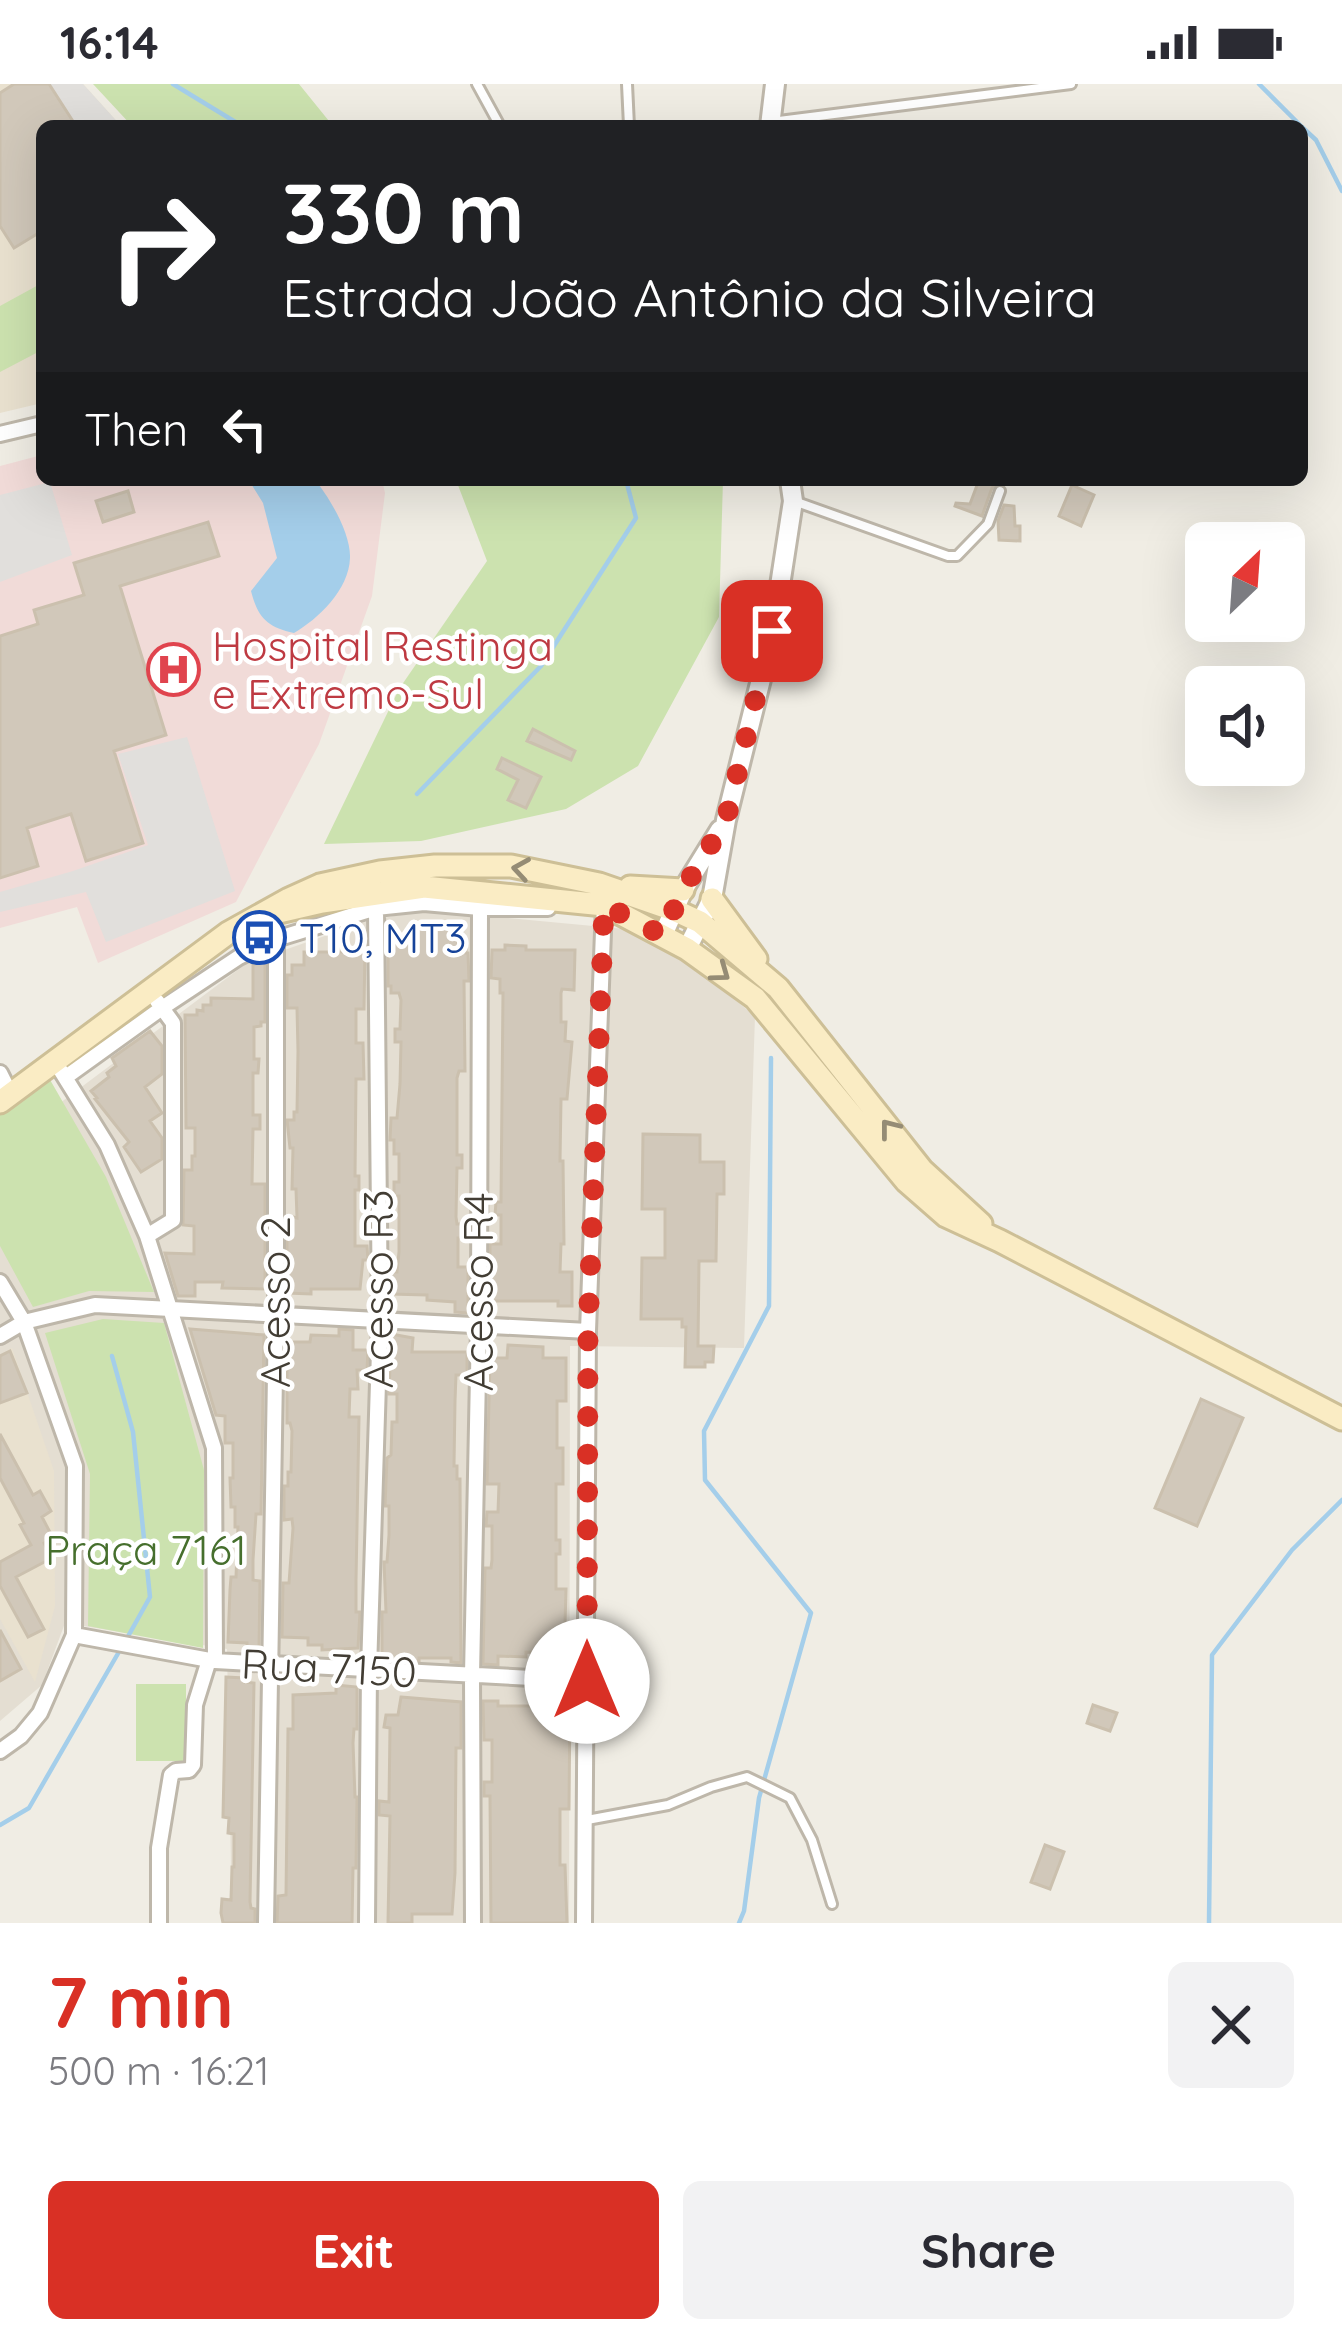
<!DOCTYPE html>
<html lang="en">
<head>
<meta charset="utf-8">
<style>
  :root { --surface:#fff; --page:#f2f2f3; --text:#2b2b33; --muted:#7c7c81; --accent:#d93025 }
  body { margin:0; font-family:Quicksand,sans-serif; background:var(--page); color:var(--text); height:100vh; display:flex; flex-direction:column; font-size:45px; white-space:nowrap }
  * { box-sizing:border-box; margin:0 }
  p { font-size:39px; color:var(--muted) }
  .icon { flex:none; width:66px; height:66px; fill:none; stroke:currentColor; stroke-width:2; stroke-linecap:round; stroke-linejoin:round }
  .map { position:relative; height:1839px; overflow:hidden }
  .sheet { display:flex; flex-direction:column; background:var(--surface); flex:1 }
  .sheet>* { flex:none }
  .guide { position:absolute; left:36px; top:36px; width:1272px; height:366px; border-radius:18px; box-shadow:0 12px 48px #0002; background:#202124; color:#fff; overflow:hidden }
  .needle { width:78px; rotate:25deg }
  .controls { position:absolute; left:1185px; top:438px; display:grid; gap:24px }
  .controls a { display:grid; place-items:center; width:120px; height:120px; border-radius:18px; background:var(--surface); box-shadow:0 12px 48px #0002; font-size:60px }
  .pin { position:absolute; display:grid; place-items:center; width:102px; height:102px; color:#fff; margin:-51px; border-radius:24px; box-shadow:0 6px 18px #0006 }
  .me { position:absolute; width:132px; margin:-66px; rotate:0deg; stroke-linejoin:round; filter:drop-shadow(0 0 9px #0008) }
  .turn { display:flex; align-items:center; gap:42px; height:252px; padding:0 48px; font-size:54px }
  .turn .icon { width:156px; height:156px; stroke-width:2.5 }
  .turn b { display:block; font-size:84px; line-height:102px }
  .then { display:flex; align-items:center; height:114px; padding:0 48px; background:#0003; gap:24px; font-size:45px }
  .round { display:grid; place-items:center; flex:none; width:126px; height:126px; border-radius:18px; background:var(--page) }
  .headline { display:flex; align-items:center; justify-content:space-between; height:204px; padding:0 48px }
  h1 { font-size:72px; font-weight:700; line-height:90px; color:var(--accent) }
  .cta { display:flex; gap:24px; margin-top:auto; padding:24px 48px }
  .cta a { flex:1; height:138px; border-radius:18px; background:var(--accent); color:#fff; font-size:48px; font-weight:700; line-height:138px; text-align:center }
  .cta a+a { background:var(--page); color:var(--text) }
  .status { display:flex; justify-content:space-between; align-items:center; height:84px; padding:0 60px; background:var(--surface); direction:ltr }
  .status svg { height:33px; fill:currentColor }
  .map>svg:first-child { display:block }
  .residential { fill:#e4ded2 }
  .education { fill:#e9e1cf }
  .medical { fill:#f1dbd8 }
  .green { fill:#cce2af }
  .parking { fill:#e1dfdc }
  .water { fill:#a4ceea }
  .lines { fill:none; stroke-linecap:round; stroke-linejoin:round }
  .stream { stroke:#a4ceea; stroke-width:4.5 }
  .building { fill:#d1c8ba; stroke:#cbc0ae; stroke-width:3 }
  .service-casing { stroke:#beb7aa; stroke-width:14 }
  .minor-casing { stroke:#beb7aa; stroke-width:20 }
  .tertiary-casing { stroke:#beb7aa; stroke-width:24 }
  .secondary-casing { stroke:#cdbf96; stroke-width:27 }
  .service { stroke:#fff; stroke-width:8 }
  .minor { stroke:#fff; stroke-width:14 }
  .tertiary { stroke:#fff; stroke-width:18 }
  .secondary { stroke:#faecc4; stroke-width:21 }
  .oneway { stroke:#958c75 }
  .route { stroke:#d93025; stroke-width:21; stroke-dasharray:0 37.8 }
  .labels { text-anchor:middle; stroke-width:9; stroke-linejoin:round; paint-order:stroke }
  .health-label { font-size:42px; fill:#be3a42; stroke:#fff; text-anchor:start }
  .transit-label { font-size:42px; fill:#164399; stroke:#fff; text-anchor:start }
  .street-label { font-size:42px; fill:#423d34; stroke:#fff }
  .park-label { font-size:42px; fill:#466f2d; stroke:#fff }
</style>
</head>
<body>
<div class="status"><b>16:14</b><svg viewBox="0 0 49 12"><path d="M0 12V9h3v3zM5 12V6h3v6zM10 12V3h3v9zM15 12V0h3v12zM26 1h20v11H26zM47 4h2v5h-2z"/></svg></div>
<div class="map">
<svg width="1342" height="1839" viewBox="0 0 1342 1839">
  <rect width="100%" height="100%" fill="#f0ede4"/>
  <path class="residential" d="M425,826L625,845L697,885L755,932L744,1264L570,1262L569,1839H232L227,1565L65,1539L42,1601L0,1637V1064L247,879L368,837Z"/>
  <path class="education" d="M0,0H83L121,42H42V319L0,329Z
    M12,1264L54,1387L55,1522L35,1598L0,1535V1271Z"/>
  <path class="medical" d="M42,371V396H382L385,409L372,512L319,660L236,818L98,879L77,823L0,844V382Z"/>
  <path class="green" d="M93,0H299L333,42H132Z
    M42,199V266L0,288V222Z
    M456,396H723L719,533L638,682L566,725L421,757L324,760L399,605L487,477Z
    M49,994L106,1093L154,1208L89,1207L33,1223L0,1162V1030Z
    M103,1235L164,1239L204,1386L203,1564L88,1542L90,1390L45,1249Z
    M136,1600H186V1677H136Z"/>
  <path class="parking" d="M49,0H83L121,42H96L93,37L85,42H76Z
    M50,398L72,471L0,498V411Z
    M187,653L235,807L106,858L86,808L0,828V808L73,787L148,761L118,670Z"/>
  <path class="water" d="M239,396H315C330,414 351,450 350,474C349,506 318,535 294,549C267,543 258,534 251,507L277,474L263,419L250,398Z"/>
  <g class="lines">
    <path class="stream" d="M173,0L242,42
      M1259,0L1301,42
      M1302,43L1316,56L1342,107
      M417,710L541,582L636,434L626,396
      M112,1272L133,1348L150,1513L126,1556
      M0,1741L29,1724L120,1566
      M739,1839L744,1827L759,1714L811,1529L705,1396L704,1347L769,1222L771,974
      M1209,1839L1212,1571L1292,1466L1342,1416"/>
  </g>
  <path class="building" d="M14,0H49L76,42H42V147L14,164L0,142V9Z
    M979,396L997,400L992,404L982,432L955,422L956,419L970,420Z
    M1072,401L1094,411L1081,442L1059,432Z
    M128,407L134,428L103,438L96,417Z
    M1004,421L1014,422L1015,442H1020V457L999,456L998,437Z
    M208,438L219,472L120,502L166,651L114,667L143,759L86,777L71,730L27,744L38,782L0,794V552L38,540L34,526L84,511L74,479Z
    M533,645L575,667L571,676L527,657Z
    M502,674L541,693L526,724L508,716L518,696L497,685Z
    M430,839H458V859L466,860V869H468L469,897H464L465,987H459L457,994V1071H462V1084H457L456,1133L457,1140H467V1154H458V1183H468V1229L455,1228V1218L427,1216V1211L391,1210V1188H397L399,1168V1112H394V1098H399V1070H394V1056H390L391,1034H397L400,1000L401,958H395V945H400L401,916L399,909H391V902H388V859H416L417,843H430Z
    M505,861L526,862V866H575L574,906L562,905L561,909V938H566L565,957L572,958L567,1015H561L560,1077H563L564,1160H561L560,1188H572V1222H558V1217H490V1160H501V1131H495L496,1118H501L503,909H500V895L491,894L492,866H505Z
    M342,863L365,864L364,925H356V959H363L364,995H356L355,1092H359V1106H355V1162H367L368,1176H363L360,1205H311V1210L287,1209V1147H293V1133L297,1134L296,1105H292L293,1064H290L287,1036H294V1028H297L298,967L297,924H287V891H292V881H304V868H342Z
    M265,875V938H261V942L254,943V975H259L258,989H253V1031H260V1045H253L252,1100H265V1205L222,1204L223,1198H195V1212H178L165,1169L194,1170V1142L183,1141L184,1086H192V1072H195V1044H186L185,931H197V926L203,927V921H211V914L253,915V881Z
    M150,947L162,962V990L145,1003L162,1029L150,1037L162,1054V1075L141,1088L124,1063L129,1058L95,1015L97,1014L91,1007L109,993L107,989L116,982L112,974Z
    M643,1050L700,1051V1078H724V1110H717L716,1177H699L698,1262H714L713,1278H705V1283H685L686,1243H682V1235H641L642,1174H665V1125H642Z
    M190,1245L264,1251L261,1430H256L253,1476V1496L260,1497L259,1566L247,1565V1559L228,1558L230,1506L231,1493H236L238,1443H235V1423H231L230,1394H233V1359H225V1332L216,1331Z
    M339,1245L353,1246V1266H368L367,1286H357L358,1305H350L349,1333H359L356,1497V1528H360L358,1564L322,1566V1561H308V1554L282,1553L283,1499H289L293,1444L292,1435L284,1436V1402H288V1388H291L292,1347L290,1339H287V1258H310L311,1251L339,1252Z
    M391,1250L413,1254L412,1268H467V1291H456L455,1317L454,1382H457V1395H460L461,1579L451,1578V1574H419V1577L382,1575V1528H386L384,1478H387L389,1451V1422H385L387,1374L391,1371L392,1338H397V1310H389Z
    M508,1261L543,1263V1274H566V1317H557V1364H563V1400H556V1456H560V1470H556V1505H566L565,1540H569L566,1585L554,1584V1569L526,1568V1573L498,1572V1581L483,1580L485,1484H491L492,1476V1442H486L487,1428H498L499,1400H487L490,1274H507Z
    M10,1267L27,1309L0,1319V1272Z
    M1201,1315L1243,1334L1197,1442L1155,1424Z
    M0,1350L33,1411L40,1407L51,1427L42,1433L53,1454L44,1459L52,1474L16,1493L44,1545L28,1553L0,1502V1478L31,1461L20,1441L24,1439L0,1394Z
    M0,1546L21,1585L0,1597Z
    M226,1593L244,1594V1598L254,1599L250,1818L251,1824L255,1825V1839H223L221,1829L222,1815L231,1816L232,1783H234V1750L228,1749L229,1734L223,1733Z
    M336,1601L357,1603V1645H354L353,1659L355,1713H357L356,1784H353L352,1839H277L278,1812L286,1811L288,1645H293V1611L336,1609Z
    M401,1613L461,1618V1664H456L455,1789L452,1830H412V1839H388L390,1732L379,1731V1717L389,1718L390,1644L384,1643L386,1631H398Z
    M540,1613L570,1614L569,1725H560V1781H565L567,1839H491L490,1712H484V1698H492V1656H484L483,1617H498V1622H540Z
    M1093,1621L1117,1629L1110,1647L1087,1639Z
    M1045,1761L1064,1768L1050,1805L1031,1798Z"/>
  <g class="lines">
    <defs>
      <path id="service" d="M477,0L500,42
        M627,0L629,42
        M771,38L1071,0
        M794,417L948,472H957L988,440L1000,407
        M587,1736L668,1721L711,1703L747,1693L790,1714L812,1756L832,1820"/>
      <path id="minor" d="M0,350L42,340
        M56,979L107,1061L147,1152L214,1364L215,1577
        M0,989L11,1011
        M66,993L162,924L239,873L276,855L376,824L424,819L480,824H548
        M147,1152L173,1136V939L157,917
        M0,1198L24,1238L75,1382L74,1551L40,1629L21,1652L0,1667
        M0,1252L24,1238L95,1221L588,1247
        M74,1551L215,1577L587,1597
        M159,1839V1764L171,1691L176,1687L189,1686L193,1681L195,1621L209,1576
        M266,1839L276,1230V855
        M367,1839L369,1586L380,1235L376,824
        M473,1839L472,1591L479,1241L480,824
        M584,1839L588,1247L604,821"/>
      <path id="tertiary" d="M770,42L775,0
        M663,851L683,806L720,746
        M687,865L712,815L726,736L773,547L793,417L790,396"/>
      <path id="secondary" d="M630,803L683,806
        M712,815L756,875
        M257,833L322,818L424,803L604,821L687,865L755,914L906,1097L946,1132L1000,1157L1342,1335
        M0,1018L228,849L289,815L320,801L380,788L435,782H511L599,800L674,826L700,838L778,904L922,1086L981,1140"/>
    </defs>
    <use href="#service" class="service-casing"/>
    <use href="#minor" class="minor-casing"/>
    <use href="#tertiary" class="tertiary-casing"/>
    <use href="#secondary" class="secondary-casing"/>
    <use href="#service" class="service"/>
    <use href="#minor" class="minor"/>
    <use href="#tertiary" class="tertiary"/>
    <use href="#secondary" class="secondary"/>
  </g>
  <defs><path id="oneway-chevron" d="M-2-3.5L2.5 0L-2 3.5" fill="none" stroke-width="1.6" stroke-linecap="round" stroke-linejoin="round" transform="scale(3)"/></defs>
  <g class="oneway">
    <use href="#oneway-chevron" transform="translate(521 785) rotate(-171)"/>
    <use href="#oneway-chevron" transform="translate(721 889) rotate(36)"/>
    <use href="#oneway-chevron" transform="translate(889 1044) rotate(-128)"/>
  </g>
  <g class="lines">
    <path class="route" d="M587,1597L588,1247L604,821L662,851L683,806L726,736L772,547"/>
  </g>
  <defs>
    <symbol id="hospital-ring" viewBox="-11 -11 22 22"><circle r="9.5" fill="#fff" stroke="#e0444e" stroke-width="1.5"/><path d="M-5-5h3v3.5h4V-5h3V5h-3V1.5h-4V5h-3Z" fill="#e0444e"/></symbol>
    <symbol id="bus-ring" viewBox="-11 -11 22 22"><circle r="9.5" fill="#fff" stroke="#1a4fb4" stroke-width="1.5"/><path d="M-5-6H5V4H4V6H2V4H-2V6H-4V4H-5ZM-3.5-4V0h7V-4ZM-3.5 1.2v1.5H-2V1.2ZM2 1.2v1.5H3.5V1.2Z" fill="#1a4fb4"/></symbol>
  </defs>
  <g fill-rule="evenodd">
    <use href="#hospital-ring" x="144" y="556" width="59" height="59"/>
    <use href="#bus-ring" x="230" y="824" width="59" height="59"/>
  </g>
  <g class="labels">
    <g class="health-label">
      <text x="212" y="577">Hospital Restinga<tspan x="212" dy="48">e Extremo-Sul</tspan></text>
    </g>
    <g class="transit-label">
      <text x="299" y="869">T10, MT3</text>
    </g>
    <g class="street-label">
      <text transform="translate(378 1205) rotate(-90)" y="15">Acesso R3</text>
      <text transform="translate(478 1208) rotate(-90)" y="15">Acesso R4</text>
      <text transform="translate(275 1218) rotate(-90)" y="15">Acesso 2</text>
      <text transform="translate(329 1584) rotate(3)" y="15">Rua 7150</text>
    </g>
    <g class="park-label">
      <text x="146" y="1481">Praça 7161</text>
    </g>
  </g>
</svg>
<div class="controls">
<a><svg class="needle" viewBox="-14 -14 28 28"><path d="M0-13l5 13h-10z" fill="#e53935"/><path d="M0 13l5-13h-10z" fill="#7c7c81"/></svg></a>
<a><svg class="icon" aria-label="sound" viewBox="0 0 24 24"><path d="M4 9h4l5-4v14l-5-4H4zM17 9q2 3 0 6"/></svg></a>
</div>
<div class="pin" style="left:772px;top:547px;background:#d93025"><svg class="icon" aria-label="arrive" viewBox="0 0 24 24"><path d="M6 21V4h12l-3 4 3 4H6"/></svg></div>
<svg class="me" style="left:587px;top:1597px" viewBox="-20 -20 40 40"><circle r="19" fill="#fff"/><path d="M0-13L10 11 0 6-10 11z" fill="#d93025"/></svg>
<div class="guide">
<div class="turn"><svg class="icon" aria-label="right" viewBox="0 0 24 24"><path d="M7 20v-9h11M14 6l5 5-5 5"/></svg><div><b>330 m</b>Estrada João Antônio da Silveira</div></div>
<div class="then">Then<svg class="icon" aria-label="left" viewBox="0 0 24 24"><path d="M17 20v-9H6M10 6l-5 5 5 5"/></svg></div>
</div>
</div>
<section class="sheet">
<div class="headline"><div><h1>7 min</h1><p>500 m · 16:21</p></div><a class="round"><svg class="icon" aria-label="close" viewBox="0 0 24 24"><path d="M6 6l12 12M18 6L6 18"/></svg></a></div>
<div class="cta"><a>Exit</a><a>Share</a></div>
</section>
</body>
</html>
